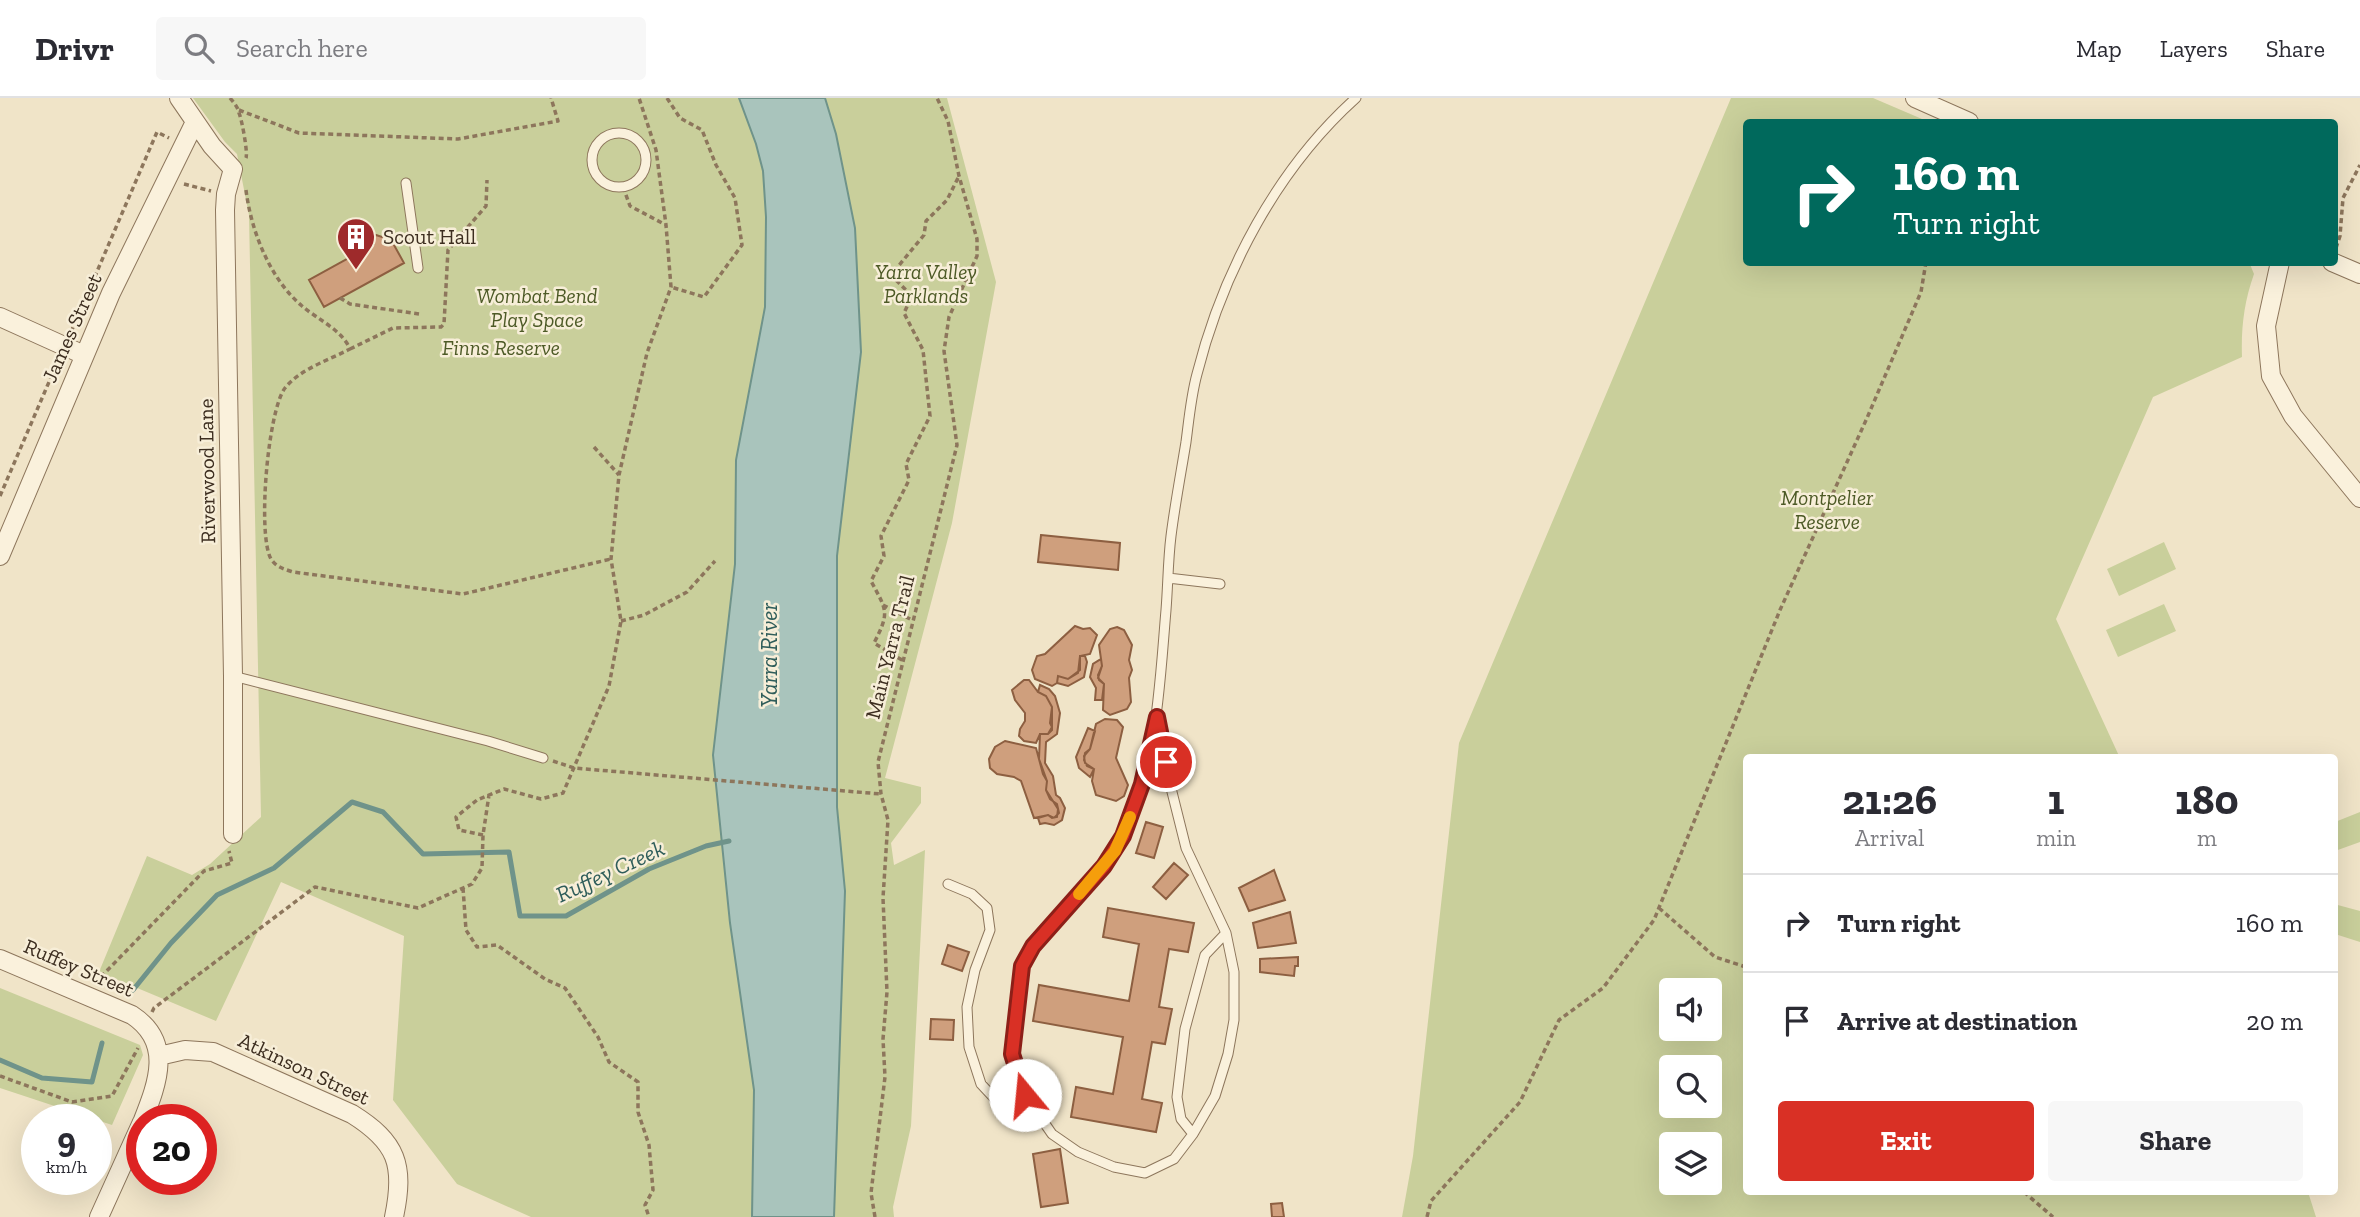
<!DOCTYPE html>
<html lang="en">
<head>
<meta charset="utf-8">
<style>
  :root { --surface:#fff; --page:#f7f7f7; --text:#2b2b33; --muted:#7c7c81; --line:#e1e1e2; --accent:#d93025 }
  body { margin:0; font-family:"Zilla Slab",serif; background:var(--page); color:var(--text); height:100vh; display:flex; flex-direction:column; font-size:26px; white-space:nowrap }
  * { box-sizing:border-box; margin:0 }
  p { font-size:23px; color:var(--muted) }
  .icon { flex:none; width:38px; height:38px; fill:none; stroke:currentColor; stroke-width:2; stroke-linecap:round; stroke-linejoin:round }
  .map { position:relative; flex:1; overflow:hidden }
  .sheet { position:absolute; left:1743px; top:656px; width:595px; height:441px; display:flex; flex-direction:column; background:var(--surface); border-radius:7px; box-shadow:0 7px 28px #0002 }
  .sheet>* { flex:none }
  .banner { position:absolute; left:1743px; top:21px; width:595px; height:147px; border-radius:7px; box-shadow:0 7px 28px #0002; background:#00695c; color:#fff; overflow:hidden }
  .buttons { position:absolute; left:1659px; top:880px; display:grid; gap:14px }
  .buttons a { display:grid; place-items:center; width:63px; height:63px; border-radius:7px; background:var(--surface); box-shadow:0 7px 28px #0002; font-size:35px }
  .speed { position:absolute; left:21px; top:1006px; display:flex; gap:14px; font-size:35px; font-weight:700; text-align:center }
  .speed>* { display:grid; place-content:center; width:91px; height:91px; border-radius:50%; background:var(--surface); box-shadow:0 7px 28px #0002; line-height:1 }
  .speed small { font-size:18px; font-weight:400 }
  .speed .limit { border:10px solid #d22; background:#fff; color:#111 }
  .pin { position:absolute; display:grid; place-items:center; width:60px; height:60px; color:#fff; margin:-30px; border:4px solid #fff; border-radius:50%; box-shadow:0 2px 7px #0007 }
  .me { position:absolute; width:77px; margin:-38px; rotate:343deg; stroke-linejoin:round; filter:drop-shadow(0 0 5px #0008) }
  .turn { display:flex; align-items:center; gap:24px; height:147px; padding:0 35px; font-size:32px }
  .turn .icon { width:91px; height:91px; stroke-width:2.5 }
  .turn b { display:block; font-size:49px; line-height:60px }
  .eta { display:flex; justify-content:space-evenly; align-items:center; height:119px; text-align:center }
  .eta b { font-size:42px; font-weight:700; line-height:49px }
  .cta { display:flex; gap:14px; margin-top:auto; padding:14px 35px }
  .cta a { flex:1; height:80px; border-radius:7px; background:var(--accent); color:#fff; font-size:28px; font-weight:700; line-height:80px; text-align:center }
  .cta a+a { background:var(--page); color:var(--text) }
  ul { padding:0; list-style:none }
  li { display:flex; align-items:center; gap:21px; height:98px; padding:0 35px; border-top:2px solid var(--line) }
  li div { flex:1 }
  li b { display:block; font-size:26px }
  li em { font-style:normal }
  header { display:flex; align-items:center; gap:42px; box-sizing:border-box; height:98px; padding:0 35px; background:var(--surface); border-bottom:2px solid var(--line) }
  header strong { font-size:33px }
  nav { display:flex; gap:38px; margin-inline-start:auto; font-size:24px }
  .search { width:490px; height:63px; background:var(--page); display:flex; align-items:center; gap:18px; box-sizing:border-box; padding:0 24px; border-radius:7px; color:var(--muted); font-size:26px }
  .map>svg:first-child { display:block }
  .green { fill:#c9cf9b; fill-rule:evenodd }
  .water { fill:#a9c4bc; stroke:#6f938a; stroke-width:2 }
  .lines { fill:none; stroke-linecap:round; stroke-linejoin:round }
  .stream { stroke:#6f938a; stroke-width:5 }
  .building { fill:#cf9f7d; stroke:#8d5f41; stroke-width:2 }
  .lane-casing { stroke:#8d765c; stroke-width:11 }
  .street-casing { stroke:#8d765c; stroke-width:20 }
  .path { stroke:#8d765c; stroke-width:3.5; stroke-dasharray:5 3.5; stroke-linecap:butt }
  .lane { stroke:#faf1dc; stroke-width:9 }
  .street { stroke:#faf1dc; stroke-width:18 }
  .route-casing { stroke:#8d1f18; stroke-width:18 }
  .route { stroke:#d93025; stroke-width:12 }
  .slow { stroke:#f59e0b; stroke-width:12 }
  .labels { text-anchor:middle; stroke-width:5; stroke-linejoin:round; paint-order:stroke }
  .poi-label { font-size:21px; fill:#3d2e20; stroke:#f7eed8; text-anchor:start }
  .park-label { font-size:21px; font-style:italic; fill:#4d5a26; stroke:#f7eed8 }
  .street-label { font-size:21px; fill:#3d2e20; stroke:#f7eed8 }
  .water-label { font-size:23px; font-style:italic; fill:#2f5d5a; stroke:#f7eed8 }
</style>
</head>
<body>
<header>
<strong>Drivr</strong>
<div class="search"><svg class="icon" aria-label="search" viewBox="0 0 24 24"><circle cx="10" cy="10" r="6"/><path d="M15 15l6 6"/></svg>Search here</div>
<nav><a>Map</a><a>Layers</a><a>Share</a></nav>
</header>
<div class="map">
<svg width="2360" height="1119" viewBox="0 0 2360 1119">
  <rect width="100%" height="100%" fill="#f0e4c8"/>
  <path class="green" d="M193,0H739L756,46L763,73L766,119L765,209L736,362L735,466L713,657L730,825L754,992L752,1119H531L457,1086L393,1002L404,838L281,784L216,923L99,874L147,758L192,777L210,766L261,719L249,117L237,56L225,44Z
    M825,0H947L996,184L952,425L885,680L921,689V705L891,745L894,767L925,752L911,1028L893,1109L894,1119H834L845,793L837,709V458L861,254L855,130L836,36Z
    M1731,0H1873L1929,24H1746V164H2249L2254,176C2244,204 2241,230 2242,259L2153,299L2056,521L2120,660H1746V1094H2308L2316,1119H1402L1413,1058L1459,645ZM1710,892V931H1671V892ZM1671,970H1710V1008H1671ZM1671,1046H1710V1085H1671Z
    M2164,444L2176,471L2119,498L2107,471Z
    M2164,506L2176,533L2118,559L2106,532Z
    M2360,714V744L2335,753V724Z
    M2334,806L2360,813V844L2335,836Z
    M0,890L140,947L143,957L112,1027L0,990Z"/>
  <path class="water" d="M739,0H825L836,36L855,130L861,254L837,458V709L845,793L834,1119H752L754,992L730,825L713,657L735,466L736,362L765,209L766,119L763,73L756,46Z"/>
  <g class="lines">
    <path class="stream" d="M133,892L171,845L217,797L274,770L352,704L383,714L423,756L509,754L520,818H566L649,771L706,748L729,743
      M0,962L42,980L92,984L102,945"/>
  </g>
  <path class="building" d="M376,137L385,140L389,138L404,165L324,209L309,182L374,146L373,141Z
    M1041,437L1120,445L1118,472L1038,464Z
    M1075,528L1083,531L1090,530L1097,537L1090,556L1080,558V572L1068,581L1058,578L1057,585L1052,588L1035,581L1032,572L1037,558L1045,556Z
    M1117,529L1124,532L1132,547L1129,562L1132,572L1129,580L1131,604L1127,611L1110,617L1103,612L1104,586L1098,580L1102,568L1099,547L1110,531Z
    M1080,558H1085L1087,564L1084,579L1068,588L1057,585L1058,578L1068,581L1078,575Z
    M1101,561L1102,568L1098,577L1099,582L1104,586L1102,602H1095L1096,590L1090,579L1093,566Z
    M1024,582H1029L1038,594L1046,598L1052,609V632L1048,636H1040L1036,645L1024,643L1019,638L1020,631L1025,623V615L1015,602L1012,592Z
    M1040,587L1049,591L1055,598L1060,615L1057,636L1046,644L1045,665L1053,678L1056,697L1060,700L1065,710L1062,722L1054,727L1045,725L1040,726L1038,720L1048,717L1054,720L1059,715L1057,706L1050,701L1046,692L1047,683L1039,661L1040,636H1048L1052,629L1050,625L1052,609L1046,598L1038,594Z
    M1105,621L1117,622L1123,629L1116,660L1128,687L1124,698L1116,703L1096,697L1092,683L1094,671L1087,668L1084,662L1085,655L1090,651L1096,626Z
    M1088,630L1095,633L1090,651L1084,658L1085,665L1094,671L1090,679L1079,670L1076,659Z
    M1005,643L1036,650L1043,676L1047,683L1046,692L1058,711L1057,719L1052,720L1048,717L1034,720L1021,683L1014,679L997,676L990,670L989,661L995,649Z
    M1146,724L1163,729L1154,760L1136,755Z
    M1174,765L1188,777L1166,801L1153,789Z
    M1274,772L1285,802L1249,813L1239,790Z
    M1108,810L1194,825L1188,854L1169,851L1159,909L1172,911L1165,946L1152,944L1142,1001L1162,1005L1156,1034L1071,1019L1076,989L1113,996L1123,939L1033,923L1039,887L1129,903L1139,846L1103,839Z
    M1290,814L1296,845L1258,850L1253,825Z
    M948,847L969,854L962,873L942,866Z
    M1298,859V868H1295L1294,878L1260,874V861Z
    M931,921L954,922L953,942L930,941Z
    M1060,1051L1068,1105L1041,1109L1033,1056Z
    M1282,1105L1284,1119H1272L1271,1106Z"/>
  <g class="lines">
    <defs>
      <path id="lane" d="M592 62a27 27 0 1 1 54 0a27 27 0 1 1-54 0Z
        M406,85L418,170
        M1168,480L1220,486
        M233,578L488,643L543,660
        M1157,619L1170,686L1186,750L1226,835L1234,874V922L1228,956L1215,998L1193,1036L1174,1061L1145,1075L1114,1069L1078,1054L1052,1036L1025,997L1012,956L1022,868L1033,848L1115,753C1157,680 1159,593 1166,512C1168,487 1168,462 1171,438C1175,406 1181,375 1186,344C1189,321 1191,298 1197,276C1223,173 1277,71 1356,0
        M948,786L972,796L987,810L990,832L975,872L967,909L969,949L981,986L1008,1015L1042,1021
        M1193,1036L1181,1021L1177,999L1185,931L1205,857L1226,835"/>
      <path id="street" d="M179,0L212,48L233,71L226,96L225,112L233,578V736
        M1915,0L1969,24
        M2280,164L2266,228L2271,278L2293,318L2360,400
        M2332,164L2360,176
        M0,219L84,257
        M0,458L111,195L195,24
        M0,861L132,917C173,944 158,984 143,1022
        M159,958L185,952L213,954L352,1016C397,1044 405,1067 394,1119
        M99,1119L142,1024"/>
    </defs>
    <use href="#lane" class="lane-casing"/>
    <use href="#street" class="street-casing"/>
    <path class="path" d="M230,0C234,5 238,9 239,15C242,22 248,55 246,60
      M667,0L680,20L702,32L716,67L735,100L742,147L704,199L671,189
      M239,12L299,35L458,41L558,23L551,0
      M184,86L211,93
      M623,89L630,108L666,127
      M246,92C251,133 270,181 302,208C317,221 342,232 350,251C329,262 300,271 285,290C268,312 257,436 271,461C276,469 284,471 293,474L463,496L611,461
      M2336,150L2340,138L2343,100L2360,67
      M340,200L350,206L419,216
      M71,234L157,34L169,40
      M350,251L393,230L441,229L444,226L448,152L486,108L487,82
      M594,349L619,377
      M0,398L58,263
      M883,507L912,522
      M621,523L644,517L687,494L715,463
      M902,562L874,545C890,514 887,513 871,483L884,458L881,438L909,382L906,366L930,318L923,252L904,215L912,198L891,177L924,137L926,123L947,102L959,78
      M553,663L574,670L881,696
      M483,737L459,732L456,719L477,702L504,691L541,701L563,695L609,588L621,523L611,461L619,377L647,255L671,189L666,127L656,52L639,0
      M463,790L466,832L477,849L497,847L545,881L565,890L598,939L609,964L638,984V1014L649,1047L653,1092L645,1107L649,1119
      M1659,810L1715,859L1746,869
      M95,885L204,773L232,765L229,753
      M152,914L154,910L315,789L418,810L472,786L482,770L483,737L489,697
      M0,978L72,1004L112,998L138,950
      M2024,1094L2053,1119
      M875,1119L871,1095L885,979L883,941L887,894L883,800L888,722L881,696L878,664L957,347L944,253L949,219L977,158V141L959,78L948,23L937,0
      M1427,1119L1431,1103L1520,1004L1559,922L1603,890L1654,822L1780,512L1867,320L1921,194L1926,164"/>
    <use href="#lane" class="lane"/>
    <use href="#street" class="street"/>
  </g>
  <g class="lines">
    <defs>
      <path id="route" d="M1025,997L1012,956L1022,868L1033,848L1104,768L1123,738L1142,686L1157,619L1166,664"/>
    </defs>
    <use href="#route" class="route-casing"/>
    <use href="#route" class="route"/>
    <path class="slow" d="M1079,796L1115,753L1130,719"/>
  </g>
  <defs>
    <symbol id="building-pin" viewBox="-11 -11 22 30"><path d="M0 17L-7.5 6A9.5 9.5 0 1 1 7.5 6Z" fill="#9e2a2b" stroke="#f7eed8"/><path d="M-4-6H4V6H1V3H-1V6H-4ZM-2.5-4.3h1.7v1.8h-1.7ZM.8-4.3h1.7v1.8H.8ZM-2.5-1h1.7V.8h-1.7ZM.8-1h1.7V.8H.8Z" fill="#fff"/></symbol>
  </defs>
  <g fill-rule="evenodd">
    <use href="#building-pin" x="334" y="117" width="44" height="60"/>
  </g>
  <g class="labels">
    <g class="poi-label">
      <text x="383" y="146">Scout Hall</text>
    </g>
    <g class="park-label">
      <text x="926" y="181">Yarra Valley<tspan x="926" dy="24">Parklands</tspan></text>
      <text x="537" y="205">Wombat Bend<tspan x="537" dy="24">Play Space</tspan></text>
      <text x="501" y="257">Finns Reserve</text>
      <text x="1827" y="407">Montpelier<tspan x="1827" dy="24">Reserve</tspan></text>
    </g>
    <g class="street-label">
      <text transform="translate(72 230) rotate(-66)" y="7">James Street</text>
      <text transform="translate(207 373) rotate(-91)" y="7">Riverwood Lane</text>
      <text transform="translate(890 549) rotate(-76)" y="7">Main Yarra Trail</text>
      <text transform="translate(79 870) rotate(23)" y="7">Ruffey Street</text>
      <text transform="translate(304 971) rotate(25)" y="7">Atkinson Street</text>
    </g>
    <g class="water-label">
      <text transform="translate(769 557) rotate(-90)" y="8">Yarra River</text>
      <text transform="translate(610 773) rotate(-25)" y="8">Ruffey Creek</text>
    </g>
  </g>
</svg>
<div class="buttons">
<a><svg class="icon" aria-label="sound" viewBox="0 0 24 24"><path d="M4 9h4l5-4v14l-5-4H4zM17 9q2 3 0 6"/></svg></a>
<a><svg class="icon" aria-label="search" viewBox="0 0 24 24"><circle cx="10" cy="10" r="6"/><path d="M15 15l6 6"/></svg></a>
<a><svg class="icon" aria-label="layers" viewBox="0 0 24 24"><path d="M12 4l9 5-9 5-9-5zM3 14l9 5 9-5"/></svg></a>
</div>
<div class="speed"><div>9<small>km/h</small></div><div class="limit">20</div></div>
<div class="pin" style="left:1166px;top:664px;background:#d93025"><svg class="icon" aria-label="arrive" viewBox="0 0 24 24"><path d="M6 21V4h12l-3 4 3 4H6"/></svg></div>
<svg class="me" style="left:1025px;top:997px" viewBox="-20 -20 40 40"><circle r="19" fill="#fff"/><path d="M0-13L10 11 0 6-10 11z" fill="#d93025"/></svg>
<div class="banner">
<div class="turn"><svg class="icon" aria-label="right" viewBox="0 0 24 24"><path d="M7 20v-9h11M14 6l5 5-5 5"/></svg><div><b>160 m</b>Turn right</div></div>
</div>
<section class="sheet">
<div class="eta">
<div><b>21:26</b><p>Arrival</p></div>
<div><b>1</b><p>min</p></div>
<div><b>180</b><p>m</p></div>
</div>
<ul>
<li><svg class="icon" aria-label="right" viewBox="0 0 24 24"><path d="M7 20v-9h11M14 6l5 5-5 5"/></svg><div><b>Turn right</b></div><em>160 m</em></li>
<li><svg class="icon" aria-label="arrive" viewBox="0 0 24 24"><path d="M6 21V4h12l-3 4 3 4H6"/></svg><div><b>Arrive at destination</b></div><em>20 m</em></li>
</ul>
<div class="cta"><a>Exit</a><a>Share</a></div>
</section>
</div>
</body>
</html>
